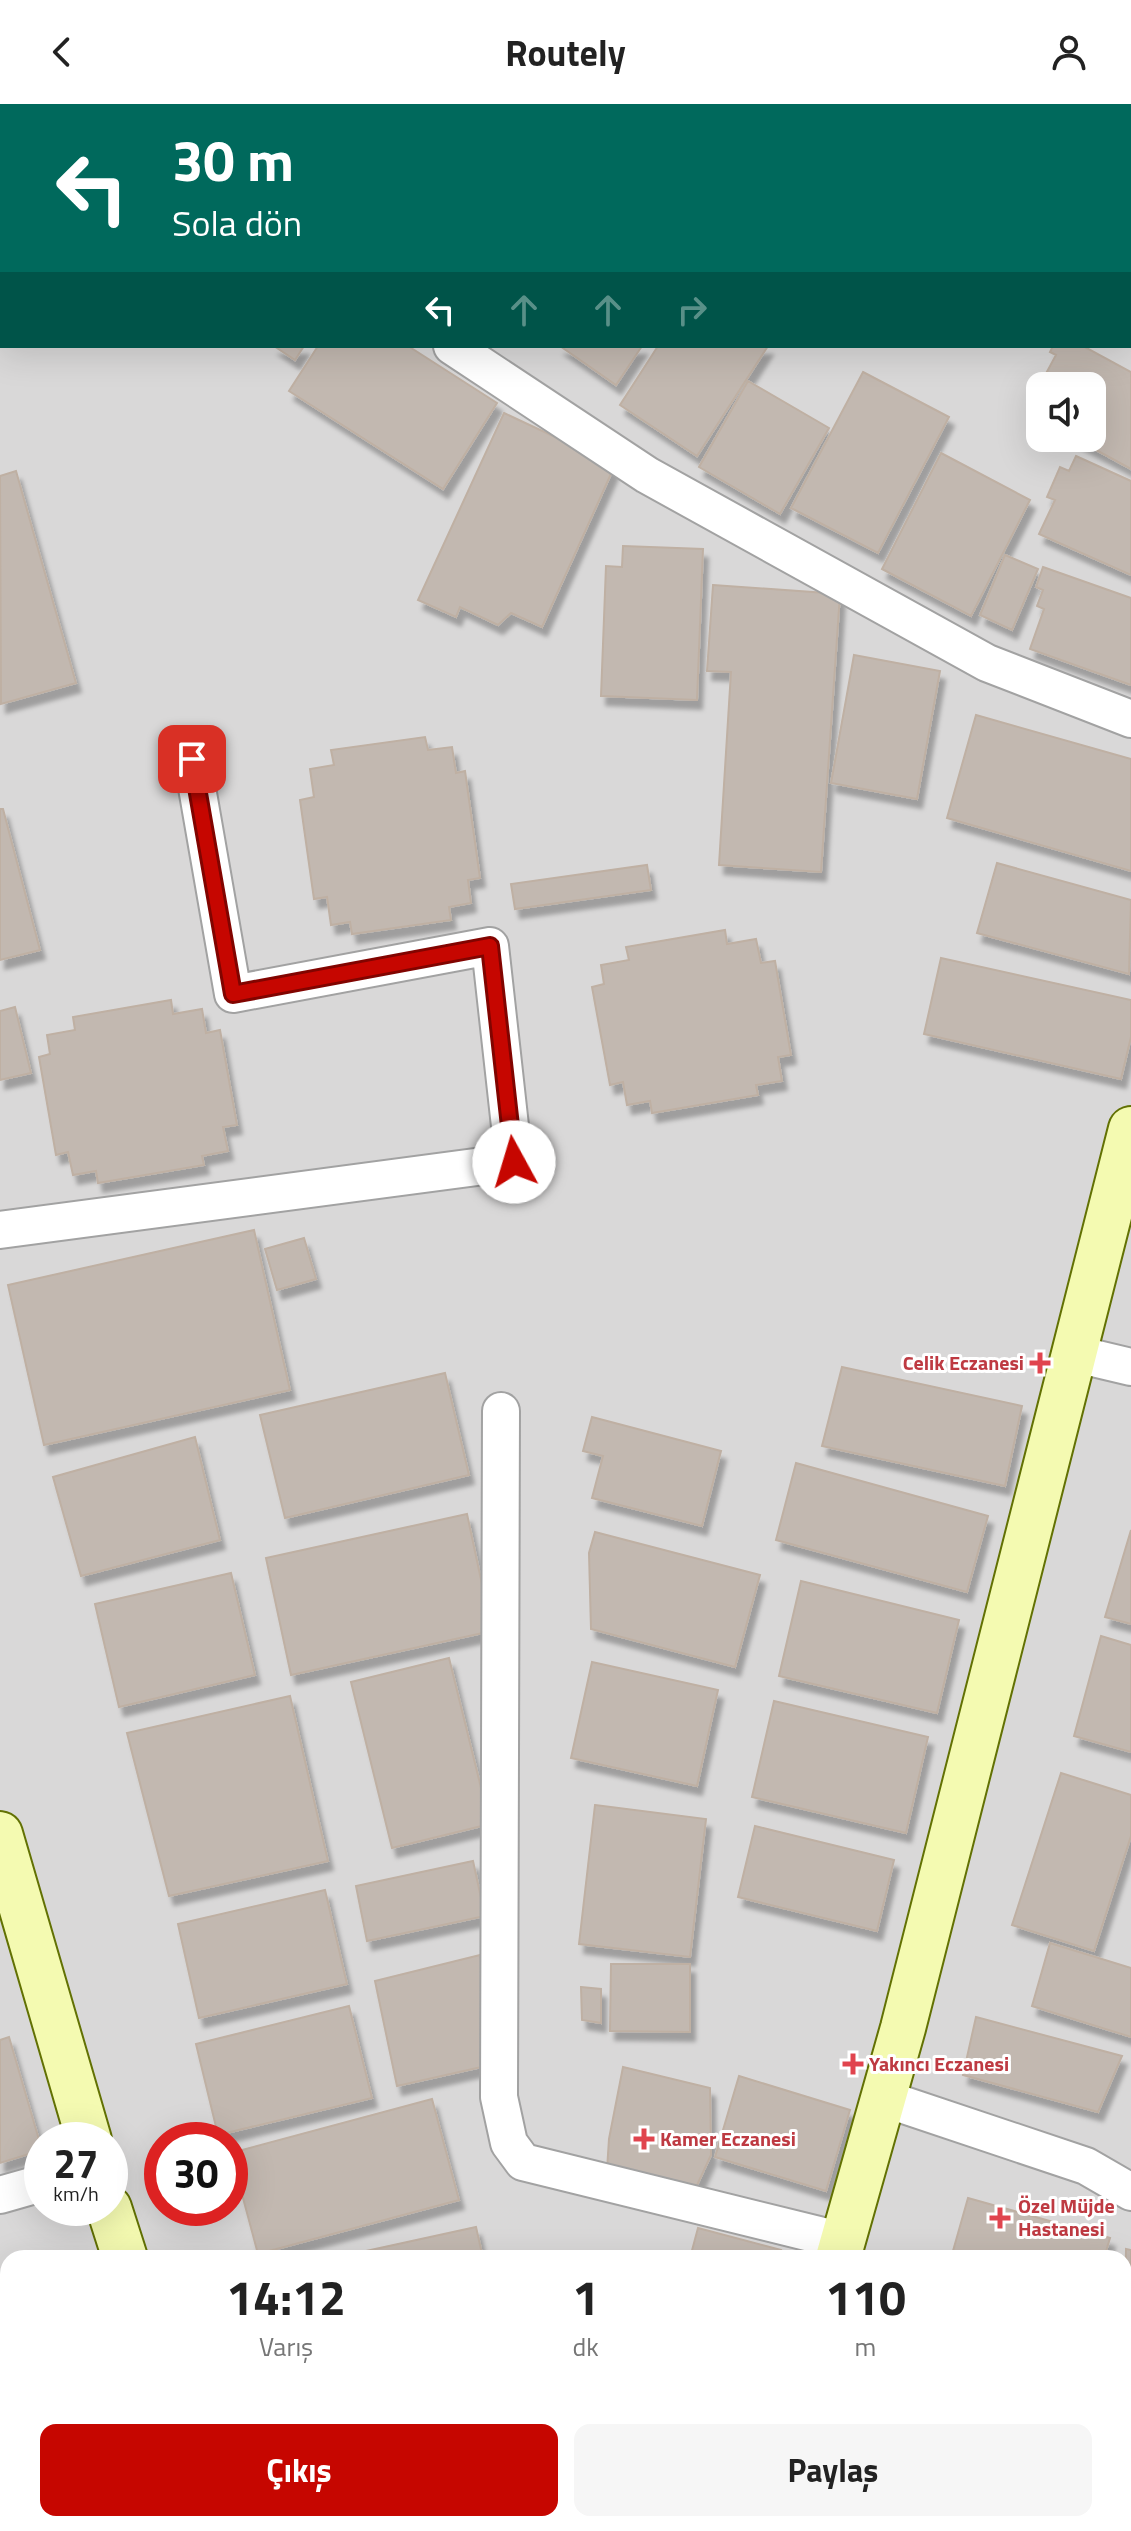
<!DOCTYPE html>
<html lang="tr">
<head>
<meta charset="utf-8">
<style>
  :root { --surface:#fff; --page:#f6f6f6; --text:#222; --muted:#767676; --accent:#c60600 }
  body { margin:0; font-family:"Titillium Web",sans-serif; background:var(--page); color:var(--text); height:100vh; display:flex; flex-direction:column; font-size:30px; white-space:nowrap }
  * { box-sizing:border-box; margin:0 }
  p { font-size:26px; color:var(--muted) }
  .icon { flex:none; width:44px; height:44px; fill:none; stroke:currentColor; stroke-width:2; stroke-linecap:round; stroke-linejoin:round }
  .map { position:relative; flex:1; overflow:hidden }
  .side { position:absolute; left:0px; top:2146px; width:1132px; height:282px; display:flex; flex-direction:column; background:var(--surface); border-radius:24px 24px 0 0; box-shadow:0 8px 32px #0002 }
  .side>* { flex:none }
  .hud { position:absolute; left:0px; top:0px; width:1132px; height:244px; box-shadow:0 8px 32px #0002; background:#00695c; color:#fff; overflow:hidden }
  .controls { position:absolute; left:1026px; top:268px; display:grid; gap:16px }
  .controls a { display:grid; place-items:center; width:80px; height:80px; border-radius:16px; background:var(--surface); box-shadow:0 8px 32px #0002; font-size:40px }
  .speed { position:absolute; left:24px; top:2018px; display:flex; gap:16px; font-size:40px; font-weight:700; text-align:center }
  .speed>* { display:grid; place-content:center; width:104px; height:104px; border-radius:50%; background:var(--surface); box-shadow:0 8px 32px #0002; line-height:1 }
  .speed small { font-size:20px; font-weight:400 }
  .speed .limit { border:12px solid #d22; background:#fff; color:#111 }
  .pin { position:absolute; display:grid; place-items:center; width:68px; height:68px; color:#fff; margin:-34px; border-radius:16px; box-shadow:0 4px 12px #0006 }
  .me { position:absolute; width:88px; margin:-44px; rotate:354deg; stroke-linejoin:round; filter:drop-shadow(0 0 6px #0008) }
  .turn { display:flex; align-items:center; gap:28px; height:168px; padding:0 40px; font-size:36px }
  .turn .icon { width:104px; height:104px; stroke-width:2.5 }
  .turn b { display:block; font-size:56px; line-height:68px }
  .lanes { display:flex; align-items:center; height:76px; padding:0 40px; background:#0003; justify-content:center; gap:40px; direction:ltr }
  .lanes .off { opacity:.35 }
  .eta { display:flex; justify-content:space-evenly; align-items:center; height:136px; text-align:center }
  .eta b { font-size:48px; font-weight:700; line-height:56px }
  .action { display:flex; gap:16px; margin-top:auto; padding:16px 40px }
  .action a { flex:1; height:92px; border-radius:16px; background:var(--accent); color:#fff; font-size:32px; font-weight:700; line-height:92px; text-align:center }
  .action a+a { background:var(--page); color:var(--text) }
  header { display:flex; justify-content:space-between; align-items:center; height:104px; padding:0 40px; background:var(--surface); font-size:36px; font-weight:700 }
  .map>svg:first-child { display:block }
  .residential { fill:#d9d8d8; fill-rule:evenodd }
  .building { fill:#c2b8b0; stroke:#bfb0a3; stroke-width:2; filter:url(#shadow) }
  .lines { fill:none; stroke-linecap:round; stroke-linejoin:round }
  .street-casing { stroke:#a2a2a2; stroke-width:40 }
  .secondary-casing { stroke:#627103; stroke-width:48 }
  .street { stroke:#fff; stroke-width:36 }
  .secondary { stroke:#f4fab1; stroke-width:44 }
  .route-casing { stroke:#810400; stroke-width:20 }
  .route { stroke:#c60600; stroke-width:14 }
  .health-dot { fill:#e0444e; stroke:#fff; stroke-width:3 }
  .labels { text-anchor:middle; stroke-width:6; stroke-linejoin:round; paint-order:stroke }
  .health-label { font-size:20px; font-weight:bold; fill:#be3a42; stroke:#fff; text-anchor:start }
</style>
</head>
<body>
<header><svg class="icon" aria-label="back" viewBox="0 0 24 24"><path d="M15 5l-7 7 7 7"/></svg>Routely<svg class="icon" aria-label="person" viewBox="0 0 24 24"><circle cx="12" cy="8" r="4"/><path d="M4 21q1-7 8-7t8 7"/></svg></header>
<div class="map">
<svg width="1131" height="2427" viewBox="0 0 1131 2427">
  <defs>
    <filter id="shadow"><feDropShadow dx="5" dy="9" stdDeviation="2" flood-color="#0004"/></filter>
  </defs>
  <rect width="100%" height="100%" fill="#ede9e0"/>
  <path class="residential" d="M0,0H1131V2427H0ZM2,2H1130V242H2ZM1040,282H1092V334H1040ZM42,2036H110V2104H42ZM162,2036H230V2104H162ZM8,2154H1124V2420H8Z"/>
  <path class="building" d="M248,0H339L246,2Z
    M350,0H453L349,2Z
    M771,0H1014L1017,2H774Z
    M274,242H304L295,256Z
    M318,242H408L497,299L443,385L289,287Z
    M560,242H642L616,281Z
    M658,242H768L697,352L620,301Z
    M1053,242H1083L1131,268V365L1074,334H1092V282H1040V293L1035,290L1056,251L1050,248Z
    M863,268L949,313L878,449L791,404Z
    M748,277L829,324L780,410L699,363Z
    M504,309L615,361L542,523L511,509L498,521L460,503L456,513L418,496Z
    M941,349L1030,396L971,512L882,465Z
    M1076,352L1131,377V471L1039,430L1055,396L1047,393L1060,363L1069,367Z
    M16,367L76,579L1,600L0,372Z
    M623,442L703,445L697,596L601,592L606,462L622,463Z
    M1005,451L1038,465L1012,526L980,511Z
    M1043,463L1131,494V581L1030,545L1044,505L1037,502L1043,486L1036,483Z
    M713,481L840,490L821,768L719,761L731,568L707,567Z
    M854,551L940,567L917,695L831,679Z
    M976,611L1131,655V767L947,714Z
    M425,633L428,646L452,643L456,669L465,667L480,774L468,776L471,799L449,803L451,816L352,830L350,818L331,821L327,793L314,795L300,696L314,693L310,665L334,661L331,646Z
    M0,705H3L40,846L0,856Z
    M997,759L1131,796L1129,870L977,829Z
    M647,761L651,786L515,805L511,780Z
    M725,826L727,840L756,835L761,859L775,857L791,951L778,953L782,977L756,981L758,991L652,1009L650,997L627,1001L623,978L610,981L592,883L604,880L601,861L629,856L626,843Z
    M941,854L1131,896V933L1121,975L924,930Z
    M171,896L173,910L202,905L206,929L220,926L237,1021L223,1023L228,1047L202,1052L204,1061L98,1079L96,1067L73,1071L68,1048L56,1051L39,953L50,950L47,931L75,926L73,913Z
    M15,903L31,969L0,976V907Z
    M254,1126L290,1286L44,1341L8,1181Z
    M304,1134L316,1175L277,1186L265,1145Z
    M842,1263L1022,1302L1005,1382L822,1342Z
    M445,1269L469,1371L285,1414L260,1311Z
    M592,1313L721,1347L702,1422L592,1394L603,1352L583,1347Z
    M195,1333L220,1436L81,1472L53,1373Z
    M796,1359L988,1412L967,1488L776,1436Z
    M467,1410L492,1527L291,1571L266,1454Z
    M1131,1426V1520L1105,1513Z
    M595,1428L760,1471L735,1563L591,1525L589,1449Z
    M231,1469L255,1571L119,1603L95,1500Z
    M801,1477L959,1516L937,1609L779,1572Z
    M1101,1532L1131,1541V1648L1074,1632Z
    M449,1554L490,1720L392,1744L351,1578Z
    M592,1558L718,1586L697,1682L571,1654Z
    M290,1592L328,1757L169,1792L127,1629Z
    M774,1597L928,1633L906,1729L752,1693Z
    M1061,1669L1131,1691V1732L1094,1847L1012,1821Z
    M595,1701L706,1715L690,1853L579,1840Z
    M755,1722L894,1756L877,1827L738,1793Z
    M473,1757L485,1812L367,1837L356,1782Z
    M325,1786L347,1880L199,1914L178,1820Z
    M1050,1839L1131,1864V1933L1032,1902Z
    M480,1851L495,1960L397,1982L375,1877Z
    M611,1860H690V1928L610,1927Z
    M581,1883L601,1885V1919L582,1916Z
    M349,1902L372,1994L218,2031L196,1940Z
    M976,1913L1122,1952L1098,2008L963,1971Z
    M9,1933L42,2046L0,2059V1936Z
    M623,1963L710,1984L711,2051L692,2092L607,2066L609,2035Z
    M739,1972L850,2006L826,2087L715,2053Z
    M432,1995L459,2096L258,2150L231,2049Z
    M968,2094L1110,2134L1104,2154H951Z
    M476,2123L483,2154H334Z
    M698,2124L781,2146L779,2154H690Z
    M1126,2145L1131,2146V2283L1124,2282Z
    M1126,2301L1131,2302V2369L1124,2367Z
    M1124,2379L1131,2381V2427H1087L1089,2420H1124Z
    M8,2415V2420H63L64,2427H0V2416Z
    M334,2420H488L489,2427H335Z
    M546,2420H685L683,2427H544Z
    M875,2420H1037L1035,2427H905Z"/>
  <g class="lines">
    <defs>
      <path id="street" d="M82,0L85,2
        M452,242L647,371L987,559L1131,615
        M0,1126L514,1058L490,842L233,890L192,655
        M1072,1249L1131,1263
        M501,1307L499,1993L509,2039L523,2058L843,2137
        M883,1994L1086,2062L1131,2088
        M0,2091L42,2079"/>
      <path id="secondary" d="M0,1730L89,2036
        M109,2104L125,2154
        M838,2154L903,1924L1131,1025
        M207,2420L210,2427
        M761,2427L763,2420"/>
    </defs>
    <use href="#street" class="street-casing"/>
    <use href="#secondary" class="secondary-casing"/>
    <use href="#street" class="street"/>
    <use href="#secondary" class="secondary"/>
  </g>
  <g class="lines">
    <defs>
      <path id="route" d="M192,655L233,890L490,842L514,1058"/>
    </defs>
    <use href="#route" class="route-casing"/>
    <use href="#route" class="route"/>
  </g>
  <g class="health-dot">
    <path d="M1036 1247h8v8h8v8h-8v8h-8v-8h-8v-8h8z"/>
    <path d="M849 1948h8v8h8v8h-8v8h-8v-8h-8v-8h8z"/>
    <path d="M640 2023h8v8h8v8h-8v8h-8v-8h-8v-8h8z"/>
    <path d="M996 2102h8v8h8v8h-8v8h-8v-8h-8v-8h8z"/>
  </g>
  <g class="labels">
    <g class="health-label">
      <text x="1024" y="1266" text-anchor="end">Celik Eczanesi</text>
      <text x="869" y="1967">Yakıncı Eczanesi</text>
      <text x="660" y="2042">Kamer Eczanesi</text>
      <text x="1018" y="2109">Özel Müjde<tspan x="1018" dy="23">Hastanesi</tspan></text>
    </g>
  </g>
</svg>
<div class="controls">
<a><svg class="icon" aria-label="sound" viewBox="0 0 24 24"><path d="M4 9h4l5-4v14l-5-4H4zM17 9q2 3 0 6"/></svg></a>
</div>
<div class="speed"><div>27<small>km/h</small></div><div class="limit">30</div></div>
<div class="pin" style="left:192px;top:655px;background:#d93025"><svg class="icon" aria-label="arrive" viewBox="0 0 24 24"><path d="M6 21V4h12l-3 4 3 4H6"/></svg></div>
<svg class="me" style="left:514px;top:1058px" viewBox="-20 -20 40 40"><circle r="19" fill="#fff"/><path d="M0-13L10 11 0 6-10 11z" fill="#c60600"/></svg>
<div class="hud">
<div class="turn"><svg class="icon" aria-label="left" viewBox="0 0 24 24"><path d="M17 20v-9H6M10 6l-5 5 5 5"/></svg><div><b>30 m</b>Sola dön</div></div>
<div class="lanes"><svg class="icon" aria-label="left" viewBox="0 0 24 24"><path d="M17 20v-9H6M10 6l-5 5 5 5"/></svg><svg class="icon off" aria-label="ahead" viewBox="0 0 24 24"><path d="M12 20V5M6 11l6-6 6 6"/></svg><svg class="icon off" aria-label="ahead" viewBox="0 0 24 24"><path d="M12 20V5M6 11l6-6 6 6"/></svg><svg class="icon off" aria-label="right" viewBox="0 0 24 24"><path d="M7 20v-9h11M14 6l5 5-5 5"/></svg></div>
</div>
<section class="side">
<div class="eta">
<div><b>14:12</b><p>Varış</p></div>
<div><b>1</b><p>dk</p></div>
<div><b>110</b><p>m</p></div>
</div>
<div class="action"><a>Çıkış</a><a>Paylaş</a></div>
</section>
</div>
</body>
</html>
